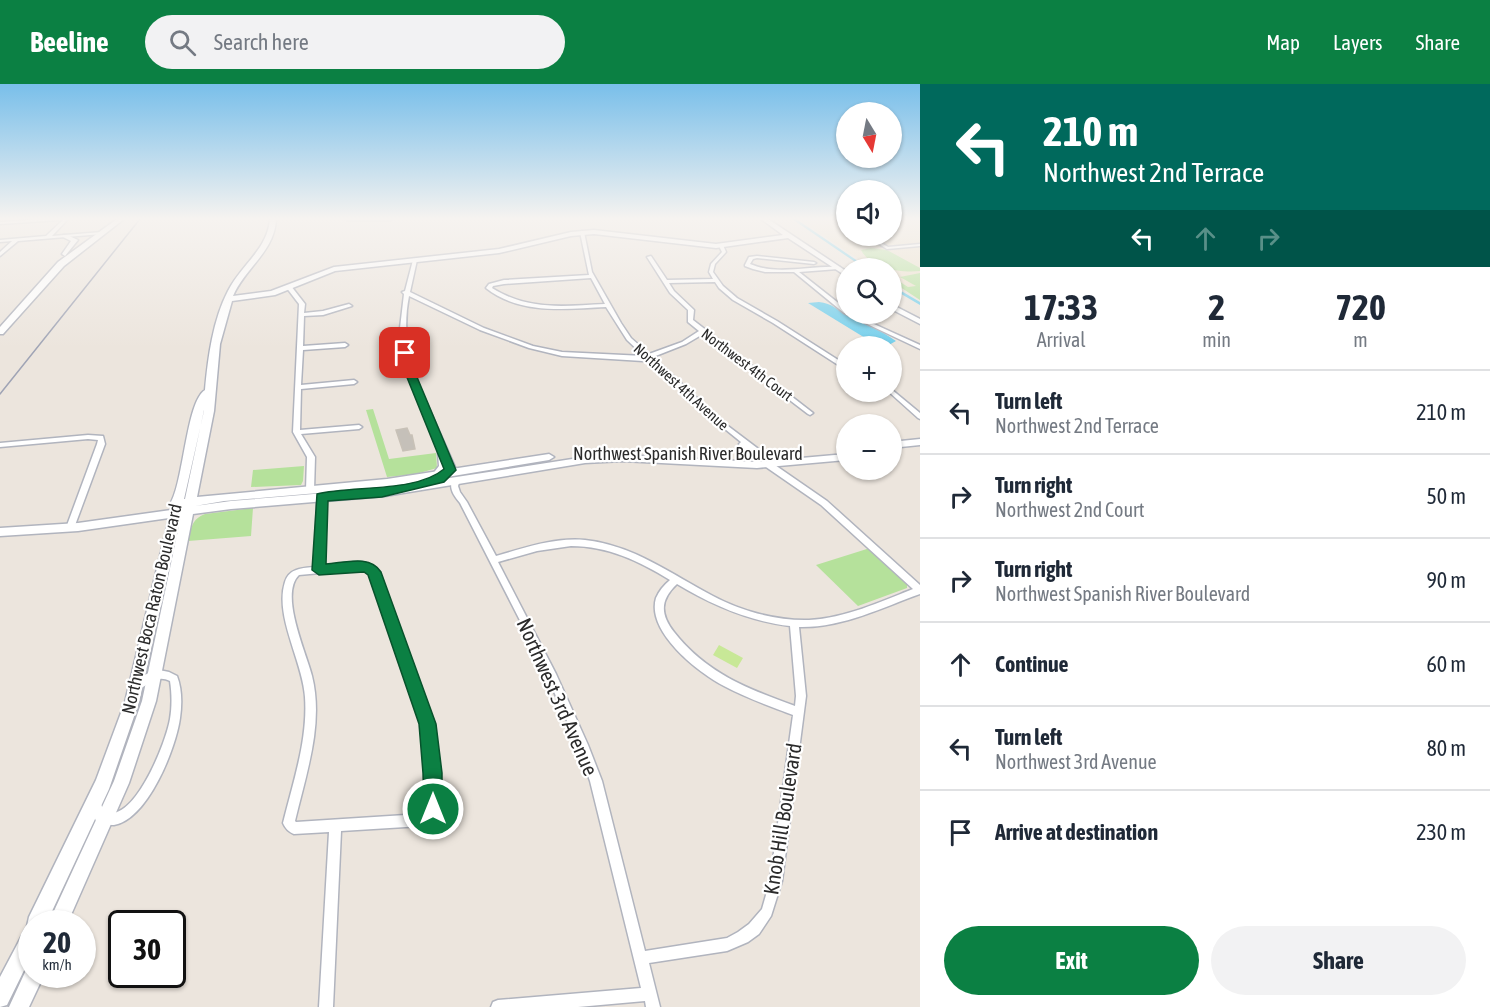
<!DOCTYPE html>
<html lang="en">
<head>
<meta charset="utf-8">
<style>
  :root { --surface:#fff; --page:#f2f2f3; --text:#1f2937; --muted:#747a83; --line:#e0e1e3; --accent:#0b8043 }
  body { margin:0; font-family:"Asap Condensed",sans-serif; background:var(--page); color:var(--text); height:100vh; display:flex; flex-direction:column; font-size:22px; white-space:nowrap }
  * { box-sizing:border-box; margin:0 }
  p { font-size:20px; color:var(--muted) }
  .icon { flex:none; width:33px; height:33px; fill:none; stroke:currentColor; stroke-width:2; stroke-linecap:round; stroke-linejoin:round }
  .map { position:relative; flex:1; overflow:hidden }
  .drawer { display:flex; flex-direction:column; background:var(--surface); width:570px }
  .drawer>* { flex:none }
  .guide { background:#00695c; color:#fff; overflow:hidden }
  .needle { width:39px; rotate:170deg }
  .controls { position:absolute; left:836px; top:18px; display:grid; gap:12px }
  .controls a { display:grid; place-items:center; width:66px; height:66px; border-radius:50%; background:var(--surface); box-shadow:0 2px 4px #0004; font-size:30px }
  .speed { position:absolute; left:18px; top:826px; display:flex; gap:12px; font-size:30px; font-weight:700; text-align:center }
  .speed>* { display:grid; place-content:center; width:78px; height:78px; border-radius:50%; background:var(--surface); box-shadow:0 2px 4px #0004; line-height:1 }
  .speed small { font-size:15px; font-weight:400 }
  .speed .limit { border:3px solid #111; border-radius:9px; background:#fff; color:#111 }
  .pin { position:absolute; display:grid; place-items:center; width:51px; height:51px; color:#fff; margin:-26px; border-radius:12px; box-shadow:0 3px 9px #0006 }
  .me { position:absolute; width:66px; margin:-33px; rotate:0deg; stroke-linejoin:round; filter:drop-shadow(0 0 4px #0008) }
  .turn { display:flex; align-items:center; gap:21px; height:126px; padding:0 24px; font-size:27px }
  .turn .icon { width:78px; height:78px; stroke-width:2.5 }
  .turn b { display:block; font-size:42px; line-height:51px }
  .lanes { display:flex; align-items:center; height:57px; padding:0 24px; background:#0003; justify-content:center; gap:30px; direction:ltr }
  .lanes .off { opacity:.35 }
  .eta { display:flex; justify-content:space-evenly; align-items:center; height:102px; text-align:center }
  .eta b { font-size:36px; font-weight:700; line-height:42px }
  .primary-button { display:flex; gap:12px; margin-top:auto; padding:12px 24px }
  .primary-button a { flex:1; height:69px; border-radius:36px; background:var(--accent); color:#fff; font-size:24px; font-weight:700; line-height:69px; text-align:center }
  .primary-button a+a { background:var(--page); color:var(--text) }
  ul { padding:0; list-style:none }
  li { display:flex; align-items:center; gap:18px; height:84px; padding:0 24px; border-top:2px solid var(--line) }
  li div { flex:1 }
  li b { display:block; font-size:22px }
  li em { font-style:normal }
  header { display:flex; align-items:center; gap:36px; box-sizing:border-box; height:84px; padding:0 30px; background:var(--accent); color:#fff }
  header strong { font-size:28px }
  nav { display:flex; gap:33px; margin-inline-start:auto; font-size:21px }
  .search { width:420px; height:54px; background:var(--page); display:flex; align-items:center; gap:15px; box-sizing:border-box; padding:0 21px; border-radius:33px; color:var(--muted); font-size:22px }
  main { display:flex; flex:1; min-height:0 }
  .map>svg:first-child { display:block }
  .education { fill:#ede2cd }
  .green { fill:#b5e19b }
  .pitch { fill:#c8e897 }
  .water { fill:#73cfec }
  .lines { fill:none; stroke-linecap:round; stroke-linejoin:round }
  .canal { fill:#73cfec; fill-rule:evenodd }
  .building { fill:#c5c0b9; stroke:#c8c1b7; stroke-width:1.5 }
  .street-casing { stroke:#b1b4be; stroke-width:3 }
  .secondary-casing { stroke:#b1b4be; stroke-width:3 }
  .street { fill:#fff; fill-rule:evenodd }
  .secondary { fill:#fff; fill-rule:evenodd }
  .rail { stroke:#a0a4b5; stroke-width:1.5 }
  .route { fill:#0b8043; stroke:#07532c; stroke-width:1.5 }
  .labels { text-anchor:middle; stroke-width:4.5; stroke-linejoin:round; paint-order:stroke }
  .far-street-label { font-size:15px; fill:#2b2b2b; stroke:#fff }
  .street-label { font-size:18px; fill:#2b2b2b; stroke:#fff }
  .near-street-label { font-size:21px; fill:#2b2b2b; stroke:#fff }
</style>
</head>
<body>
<header>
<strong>Beeline</strong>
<div class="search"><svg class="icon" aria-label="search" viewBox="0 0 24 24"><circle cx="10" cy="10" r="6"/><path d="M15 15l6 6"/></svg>Search here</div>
<nav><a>Map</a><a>Layers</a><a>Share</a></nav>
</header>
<main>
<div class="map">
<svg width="920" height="923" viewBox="0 0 920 923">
  <rect width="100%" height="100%" fill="#ece5dd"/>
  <path class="education" d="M798,135H846V152H891V135H920V216L891,197V184H872Z"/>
  <path class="green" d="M871,164L887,166L920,184V187C901,189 871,185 861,166Z
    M920,189V216L891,197V194H894L908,203L916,202L900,193Z
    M373,325L389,375L436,369L437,384L416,390L387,393L366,326Z
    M304,382L303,397L301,401L251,403L253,386Z
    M253,424L251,452L188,457C191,444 192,435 205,430Z
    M870,464L907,499V504L858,522L816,481Z"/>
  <path class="pitch" d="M719,561L743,574L737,584L713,571Z"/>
  <path class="water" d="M819,218C832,219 839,227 849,233C866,241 881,246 896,257L887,262L875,260L808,219Z"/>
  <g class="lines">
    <path class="canal" d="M792,135H796L868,184H864Z
      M891,201L920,218V221L891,204Z"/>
  </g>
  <path class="building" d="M407,344L410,351H412L415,365L403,367L396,346Z"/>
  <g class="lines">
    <defs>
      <path id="street" d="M44,135H62L60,136L0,140V138Z
        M64,135H68L52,152L102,148L104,149L102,150L18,157L0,172V168L12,157L0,158V156L46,152Z
        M345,135H392L390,136H347Z
        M840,135H846V138Z
        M582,147L584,148L592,188L621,239L631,254L649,270L682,258L699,247L688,238V226L670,209L647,173L651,172L667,196L713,195L709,188L711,180L722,168L719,162L721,161H723L726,168L715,180L713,188L723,202L737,214L777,237L846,281V286L773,239L733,216L719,204L715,198L669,199L674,207L694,226L693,236L813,329L810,331L808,330L703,250L686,260L653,273L724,339L769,373L765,375H762L748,364L751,368L745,375H742L738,373L743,368L739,360L741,358L720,341L648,275L643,277L562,272L529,264L480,246L409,212C404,237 406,261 412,286L455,383L452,391H446L445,389L447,383V381L439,393H433L432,391L439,382L438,369L441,367L406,286L403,272L400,244L404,210L402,208L405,207L413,176L415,175L417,176L410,208L484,244L533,262L562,268L644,272L627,256L606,223C566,225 520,231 486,204L489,200L504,196L589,191L580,148ZM591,194L605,220C563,222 529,227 492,204L493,202L504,200Z
        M866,152H870L888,163L920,160V162L887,165Z
        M757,172L814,178L816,179L814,180L757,174L753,175L750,180C778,192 810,181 840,183V184L838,185L799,188L846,225L847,230L844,229L794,188H765L753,185L745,182V181L749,173Z
        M287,202H291L305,220L304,229L323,227L349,220L352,222L323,231L304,232L303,262L345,259L348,261L345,263L303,266L301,301L354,296L357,298L354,300L301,305L300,346L359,341L362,343L359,345L301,350L315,373L314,406L310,409L306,406L307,373L293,348L299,220L286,203Z
        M846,230H852L920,261V265Z
        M891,305L920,329V335L918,334L889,308H888H891Z
        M88,351L103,352L105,360L74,444L70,447L66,444L97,360L98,356L88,355L0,363V359Z
        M766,379H772L827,417L920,501V510C881,524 842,544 799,543L806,612L782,797L771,832L759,850L748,858L727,867L649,879L660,923H646L645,917L578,923H491L493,918L498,916L641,904L590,697L577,661L562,625L530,556L460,419C454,412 449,405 452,396L456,394L460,396L458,402L460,408L467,418L496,472C524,464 555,453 585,456C633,461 671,490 713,512C741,527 777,537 809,536C845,534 880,518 913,505L821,421L766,383L765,381ZM571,462C608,462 639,477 670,496C664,501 659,507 656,514C646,548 699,589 724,602C746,614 770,622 793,631L770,797L762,825L749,840L738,848L727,854L645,867L602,697L588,661L556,590L498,478L537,467ZM677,500C712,521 748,537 790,542L796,612L795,622C748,605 706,589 674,548C660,530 660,516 677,500Z
        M321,410L325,413L323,482L366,479L377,486L378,488L432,640L440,719L433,736L422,742L341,747L333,923H319L329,748L294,750C289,748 285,744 283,739C293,698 308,656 305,613C303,578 274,532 285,498C289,484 303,484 315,483L317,413ZM364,485L370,490L422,640L428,719L425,728L421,730L296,738L295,737C306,690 324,640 312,592C306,568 279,510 299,491Z
        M159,586L169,588L177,592C182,605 182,620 180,634C176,664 148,735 114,741C109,741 101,739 96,737L89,719L91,715L95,713L99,715L104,728C107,728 110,730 113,729C139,726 166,658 170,635C172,623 172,610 170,597C156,590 149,601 137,606L133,605L132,602C138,593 149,588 159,586Z"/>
      <path id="secondary" d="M117,135H124L64,182L3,250H0V243L58,178Z
        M270,135H276C275,167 245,184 233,212L271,207L334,183L499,165L571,148L594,146L716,160L783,151L761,135H768L846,187V192L788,154L716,164L594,150L571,152L499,169L335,187L275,211L232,217L220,260L214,327L197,413L387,395L549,370L554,373L549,376L387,403L224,417L195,422L231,417L385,404L585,373L623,371L757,378L846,370V376L757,384L623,377L585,379L385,412L231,425L193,430L156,617L129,699L67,840H48L114,697L142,617L181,432L139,618L109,705L46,840H32V870L7,921L0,923V893L27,842L29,833L96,696L125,618L169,434L78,447L0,452V444L78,439L171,426L170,420C184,398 186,318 205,306C208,273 213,236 228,207C241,181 268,165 270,135ZM204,326L185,415H184L204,327Z
        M63,151H67L78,156L65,172L62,170L71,157L63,153Z
        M891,220L920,235V240L891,225Z
        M920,355V361L891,364V358Z
        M32,882V891H44L29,923H9L27,884Z"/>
    </defs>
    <use href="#street" class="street-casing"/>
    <use href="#secondary" class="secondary-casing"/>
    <use href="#street" class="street"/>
    <use href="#secondary" class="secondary"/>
    <path class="rail" d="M0,310L140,135"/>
  </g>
  <linearGradient id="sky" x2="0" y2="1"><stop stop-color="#79bfea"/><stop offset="0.51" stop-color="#f6f3f0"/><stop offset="1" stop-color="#f6f3f0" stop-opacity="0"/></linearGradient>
  <rect width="920" height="264" fill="url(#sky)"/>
  <path class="route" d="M405,266L410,269L414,286L456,386L444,398L440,399L382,413L328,417L326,480C344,479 370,470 381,488L436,640L442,689V725L440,732L433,735L426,732L424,725L423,689L419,640L368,491L364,488L319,491L312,486L317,410C351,401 416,409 444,385L404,286L400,269Z"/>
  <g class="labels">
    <g class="far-street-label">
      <text transform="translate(747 281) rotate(37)" y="5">Northwest 4th Court</text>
      <text transform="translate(681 303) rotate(42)" y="5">Northwest 4th Avenue</text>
    </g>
    <g class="street-label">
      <text x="688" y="376">Northwest Spanish River Boulevard</text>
      <text transform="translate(152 525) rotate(-77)" y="6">Northwest Boca Raton Boulevard</text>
    </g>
    <g class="near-street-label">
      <text transform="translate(557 613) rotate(66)" y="7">Northwest 3rd Avenue</text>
      <text transform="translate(783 735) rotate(-81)" y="7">Knob Hill Boulevard</text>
    </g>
  </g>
</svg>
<div class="controls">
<a><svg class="needle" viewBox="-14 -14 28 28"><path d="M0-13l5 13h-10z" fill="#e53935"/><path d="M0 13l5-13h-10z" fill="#747a83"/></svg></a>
<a><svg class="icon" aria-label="sound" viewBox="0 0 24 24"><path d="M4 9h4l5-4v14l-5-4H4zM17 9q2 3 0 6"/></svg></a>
<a><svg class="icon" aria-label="search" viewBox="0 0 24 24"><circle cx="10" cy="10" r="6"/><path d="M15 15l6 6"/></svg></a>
<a>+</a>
<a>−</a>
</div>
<div class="speed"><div>20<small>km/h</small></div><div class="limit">30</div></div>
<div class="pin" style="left:405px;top:269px;background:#d93025"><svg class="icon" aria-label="arrive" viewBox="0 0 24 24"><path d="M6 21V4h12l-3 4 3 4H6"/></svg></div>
<svg class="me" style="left:433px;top:725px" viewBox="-20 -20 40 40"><circle r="17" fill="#0b8043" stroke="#fff" stroke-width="3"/><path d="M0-11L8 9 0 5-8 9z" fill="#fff"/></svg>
</div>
<section class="drawer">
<div class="guide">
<div class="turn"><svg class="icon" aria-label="left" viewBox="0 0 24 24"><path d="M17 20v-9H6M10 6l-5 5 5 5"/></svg><div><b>210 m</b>Northwest 2nd Terrace</div></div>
<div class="lanes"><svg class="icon" aria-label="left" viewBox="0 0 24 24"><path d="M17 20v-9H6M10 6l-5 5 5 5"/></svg><svg class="icon off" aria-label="ahead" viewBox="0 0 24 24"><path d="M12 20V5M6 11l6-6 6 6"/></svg><svg class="icon off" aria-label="right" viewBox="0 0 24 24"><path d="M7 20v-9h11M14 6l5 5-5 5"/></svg></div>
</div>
<div class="eta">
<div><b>17:33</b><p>Arrival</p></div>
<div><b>2</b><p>min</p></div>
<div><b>720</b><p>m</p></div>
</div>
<ul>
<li><svg class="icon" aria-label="left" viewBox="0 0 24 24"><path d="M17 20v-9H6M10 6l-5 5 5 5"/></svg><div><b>Turn left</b><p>Northwest 2nd Terrace</p></div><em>210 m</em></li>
<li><svg class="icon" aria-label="right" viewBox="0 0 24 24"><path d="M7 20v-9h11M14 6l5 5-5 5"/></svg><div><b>Turn right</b><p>Northwest 2nd Court</p></div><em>50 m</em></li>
<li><svg class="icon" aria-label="right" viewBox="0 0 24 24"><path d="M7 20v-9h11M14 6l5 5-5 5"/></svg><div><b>Turn right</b><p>Northwest Spanish River Boulevard</p></div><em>90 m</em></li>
<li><svg class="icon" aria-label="ahead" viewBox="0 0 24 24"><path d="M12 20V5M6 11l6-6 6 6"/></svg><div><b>Continue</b></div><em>60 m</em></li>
<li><svg class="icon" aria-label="left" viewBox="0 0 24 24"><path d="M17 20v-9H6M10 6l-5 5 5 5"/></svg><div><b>Turn left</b><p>Northwest 3rd Avenue</p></div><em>80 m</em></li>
<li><svg class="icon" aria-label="arrive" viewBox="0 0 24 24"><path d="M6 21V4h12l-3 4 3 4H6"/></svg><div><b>Arrive at destination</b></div><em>230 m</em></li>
</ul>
<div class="primary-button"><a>Exit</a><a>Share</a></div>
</section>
</main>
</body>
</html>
